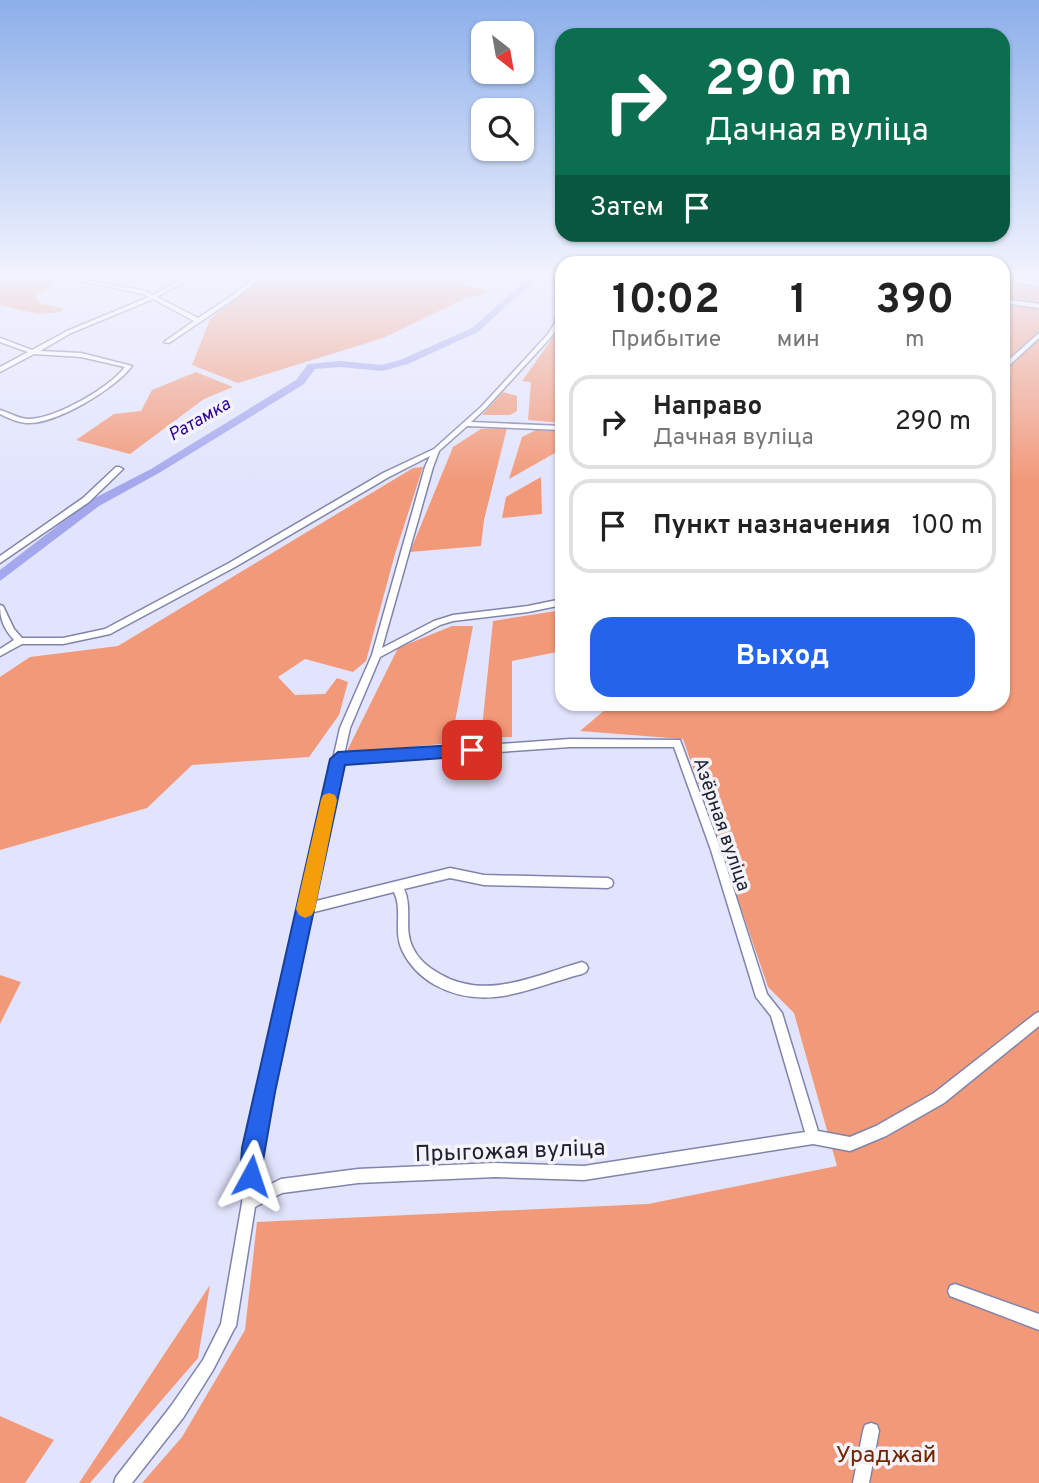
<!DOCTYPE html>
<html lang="ru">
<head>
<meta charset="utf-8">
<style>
  :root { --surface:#fff; --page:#f2f2f2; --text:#222; --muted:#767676; --line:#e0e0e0; --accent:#2563eb }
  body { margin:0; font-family:Overpass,sans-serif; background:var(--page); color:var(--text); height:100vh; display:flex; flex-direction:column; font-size:26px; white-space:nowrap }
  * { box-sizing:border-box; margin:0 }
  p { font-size:23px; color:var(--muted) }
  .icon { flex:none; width:38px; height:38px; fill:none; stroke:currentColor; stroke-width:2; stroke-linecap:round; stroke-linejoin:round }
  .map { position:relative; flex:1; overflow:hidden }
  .drawer { position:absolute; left:555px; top:256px; width:455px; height:455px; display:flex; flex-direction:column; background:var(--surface); border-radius:21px; box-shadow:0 2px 5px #0004 }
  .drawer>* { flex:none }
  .top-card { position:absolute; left:555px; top:28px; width:455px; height:214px; border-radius:21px; box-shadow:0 2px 5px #0004; background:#0b6e4f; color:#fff; overflow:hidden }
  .needle { width:46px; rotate:149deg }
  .buttons { position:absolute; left:471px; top:21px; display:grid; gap:14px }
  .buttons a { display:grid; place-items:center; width:63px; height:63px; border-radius:14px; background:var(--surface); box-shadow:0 2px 5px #0004; font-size:35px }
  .pin { position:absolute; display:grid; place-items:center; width:60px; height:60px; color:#fff; margin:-30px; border-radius:14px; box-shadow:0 4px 10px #0006 }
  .me { position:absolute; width:77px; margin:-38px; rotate:5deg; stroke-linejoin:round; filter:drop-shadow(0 0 5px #0008) }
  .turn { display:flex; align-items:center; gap:24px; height:147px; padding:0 35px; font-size:32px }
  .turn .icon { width:91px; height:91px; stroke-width:2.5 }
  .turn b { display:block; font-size:49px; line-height:60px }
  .then { display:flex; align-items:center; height:66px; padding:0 35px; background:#0003; gap:14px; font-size:26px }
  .eta { display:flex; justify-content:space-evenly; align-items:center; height:119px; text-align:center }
  .eta b { font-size:42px; font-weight:700; line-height:49px }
  .action { display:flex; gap:14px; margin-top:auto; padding:14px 35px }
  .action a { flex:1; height:80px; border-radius:21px; background:var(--accent); color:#fff; font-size:28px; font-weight:700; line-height:80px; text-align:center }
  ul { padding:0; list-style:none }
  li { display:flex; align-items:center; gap:21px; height:94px; margin:0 14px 10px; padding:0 21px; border:4px solid var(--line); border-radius:21px }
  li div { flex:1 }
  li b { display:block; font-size:26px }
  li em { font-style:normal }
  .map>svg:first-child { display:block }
  .green { fill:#f29979 }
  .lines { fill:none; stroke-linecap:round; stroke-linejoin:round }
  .river { fill:#a3a7ed; fill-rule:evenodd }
  .minor-casing { stroke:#8184aa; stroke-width:3 }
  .minor { fill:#fff; fill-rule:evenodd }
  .route { fill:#2563eb; stroke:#184099; stroke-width:2 }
  .slow { fill:#f59e0b }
  .labels { text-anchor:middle; stroke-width:7; stroke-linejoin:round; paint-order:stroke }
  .far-water-label { font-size:18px; font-style:italic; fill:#2f0094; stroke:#f2f3fb }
  .street-label { font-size:19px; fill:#202130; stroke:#f2f3fb }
  .near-street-label { font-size:23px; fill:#202130; stroke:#f2f3fb }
  .near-park-label { font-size:23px; fill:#742500; stroke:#f2f3fb }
</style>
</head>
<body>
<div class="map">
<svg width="1039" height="1483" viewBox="0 0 1039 1483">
  <rect width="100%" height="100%" fill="#e2e4fd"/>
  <path class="green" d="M0,276H44L58,279L47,289L37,294L36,299L42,304L63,308L62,312L38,314L0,305Z
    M265,276H479L462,284L486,290L482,295L466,298L383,338L238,383L192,365L210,319Z
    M1003,276H1039V1483H142L182,1437L245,1330L257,1222L648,1204L837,1166L794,1013L768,987L683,739L580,731L612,704H1003Z
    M562,325V423L528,420L531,382L522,381Z
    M196,372L233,387L204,399L130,454L76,440L114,414L141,411L152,390Z
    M503,392L517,396V411L510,415H482Z
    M507,428L484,520L481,546L410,552L453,447L481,429Z
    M536,430L562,431V449L509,479L522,437Z
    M423,467L395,554L366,661L353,672L305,659L278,677L295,695L325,694L337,678L348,682L339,715L309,757L192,765L147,808L0,850V677L30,657L118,646L413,468Z
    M541,477L542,514L502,518L506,497Z
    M562,610V651L512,661V737L481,738L493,621Z
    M452,626H473L451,743L346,753L398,648Z
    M0,975L21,982L0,1024Z
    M210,1285L198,1358L90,1483H79Z
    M0,1416L54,1440L25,1483H0Z"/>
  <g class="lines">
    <path class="river" d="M531,276H540L478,332L408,364L382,371L340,367L315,369L304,384L159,473L99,506L0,581V570L91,500L151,469L296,380L308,364L340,361L382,365L400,360L472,328Z"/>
    <defs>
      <path id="minor" d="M56,276H66L145,291L153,295L188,276H195L157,297L198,318L233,295L257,276H263L237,297L169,343L164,342L194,321L153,299L71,333L40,351L81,353L132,366C115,389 55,425 26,423C17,422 8,418 0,414V410C10,413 21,420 31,419C58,417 109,388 125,367L81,357L34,354L0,372V367L28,352L0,342V338L32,350L67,331L149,297L143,294Z
        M1003,276L1039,282V286L1003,280Z
        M1003,299L1039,304V308L1003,303Z
        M562,300L561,323L552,336L486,408L471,422L562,426V430L467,426L439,451L433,467L382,648L434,621L453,615L528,606L562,599V605L528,612L453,621L440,625L380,657L350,728L344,755L570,739L680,740L721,850L767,994L782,1013L818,1131L850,1137L876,1126L934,1093L1035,1014L1039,1012V1026L944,1103L886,1136L850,1151L813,1144L584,1180L495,1177L358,1183L282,1193L255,1207L236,1326L233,1331L213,1370L183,1418L132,1483H114L116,1477L171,1406L203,1360L221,1324L242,1203L246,1148L340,728L372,655L425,467L430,456L389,477L235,567L110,634L63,644H22L0,656V649L14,640C4,629 0,620 0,605L3,606L14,629L22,638H63L105,629L229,563L383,473L434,449L482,406L548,334L555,323L559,302ZM570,747H674L711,850L756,997L771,1016L805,1132L584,1166L495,1163L358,1169L281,1179L257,1191L260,1148L310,913L394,892C403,910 393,931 402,950C409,965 421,977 435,985C487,1013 531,987 582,974L586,972L588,968L586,964L582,962C536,975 486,1001 440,974C429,968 418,959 413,948C403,929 413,908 404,889L450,878L484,885L608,888L612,886L613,883L612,880L608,878L484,875L450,868L312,902L342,763Z
        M1039,333V338L1005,369L1003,370V365Z
        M116,467H119L123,469L89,502L0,563V556L83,498Z
        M955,1284L1039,1314V1330L950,1296L948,1291L950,1286Z
        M871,1423L877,1425L879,1431L869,1483H853L863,1431L865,1425Z"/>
    </defs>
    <use href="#minor" class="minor-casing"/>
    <use href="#minor" class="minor"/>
  </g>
  <linearGradient id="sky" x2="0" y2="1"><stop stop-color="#8cafea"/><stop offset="0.57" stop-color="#f2f3fe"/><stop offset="1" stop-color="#f2f3fe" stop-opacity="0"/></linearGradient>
  <rect width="1039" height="483" fill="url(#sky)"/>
  <path class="route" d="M472,744L480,750L472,756L345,765L275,1092L259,1184L251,1187L243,1184L240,1176L242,1148L330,759L338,752Z"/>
  <path class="slow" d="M329,793L335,795L337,800L315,909L312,915L305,918L299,915L296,909L321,800L323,795Z"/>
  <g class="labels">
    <g class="far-water-label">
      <text transform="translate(199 419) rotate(-30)" y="6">Ратамка</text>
    </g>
    <g class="street-label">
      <text transform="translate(723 824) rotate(71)" y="7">Азёрная вуліца</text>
    </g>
    <g class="near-street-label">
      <text transform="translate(510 1150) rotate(-2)" y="8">Прыгожая вуліца</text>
    </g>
    <g class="near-park-label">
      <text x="886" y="1462">Ураджай</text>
    </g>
  </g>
</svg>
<div class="buttons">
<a><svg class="needle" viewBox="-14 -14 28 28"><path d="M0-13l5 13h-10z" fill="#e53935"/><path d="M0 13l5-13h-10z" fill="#767676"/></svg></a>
<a><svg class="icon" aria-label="search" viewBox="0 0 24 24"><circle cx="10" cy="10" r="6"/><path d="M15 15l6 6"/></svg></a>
</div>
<div class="pin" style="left:472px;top:750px;background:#d93025"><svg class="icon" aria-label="arrive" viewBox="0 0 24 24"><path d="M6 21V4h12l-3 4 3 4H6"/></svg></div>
<svg class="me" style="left:251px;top:1176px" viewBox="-20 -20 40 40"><path d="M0-17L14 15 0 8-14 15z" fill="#2563eb" stroke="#fff" stroke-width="4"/></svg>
<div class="top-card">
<div class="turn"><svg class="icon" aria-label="right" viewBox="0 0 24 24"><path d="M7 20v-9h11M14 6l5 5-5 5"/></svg><div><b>290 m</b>Дачная вуліца</div></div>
<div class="then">Затем<svg class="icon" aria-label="arrive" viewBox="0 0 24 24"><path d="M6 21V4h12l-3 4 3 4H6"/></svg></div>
</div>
<section class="drawer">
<div class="eta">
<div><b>10:02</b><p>Прибытие</p></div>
<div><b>1</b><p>мин</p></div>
<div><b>390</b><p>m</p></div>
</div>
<ul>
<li><svg class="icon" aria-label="right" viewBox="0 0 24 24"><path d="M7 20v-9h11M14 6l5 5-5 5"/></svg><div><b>Направо</b><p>Дачная вуліца</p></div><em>290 m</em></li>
<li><svg class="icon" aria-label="arrive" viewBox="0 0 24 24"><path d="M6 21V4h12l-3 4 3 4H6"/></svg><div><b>Пункт назначения</b></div><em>100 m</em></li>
</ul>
<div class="action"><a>Выход</a></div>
</section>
</div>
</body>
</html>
